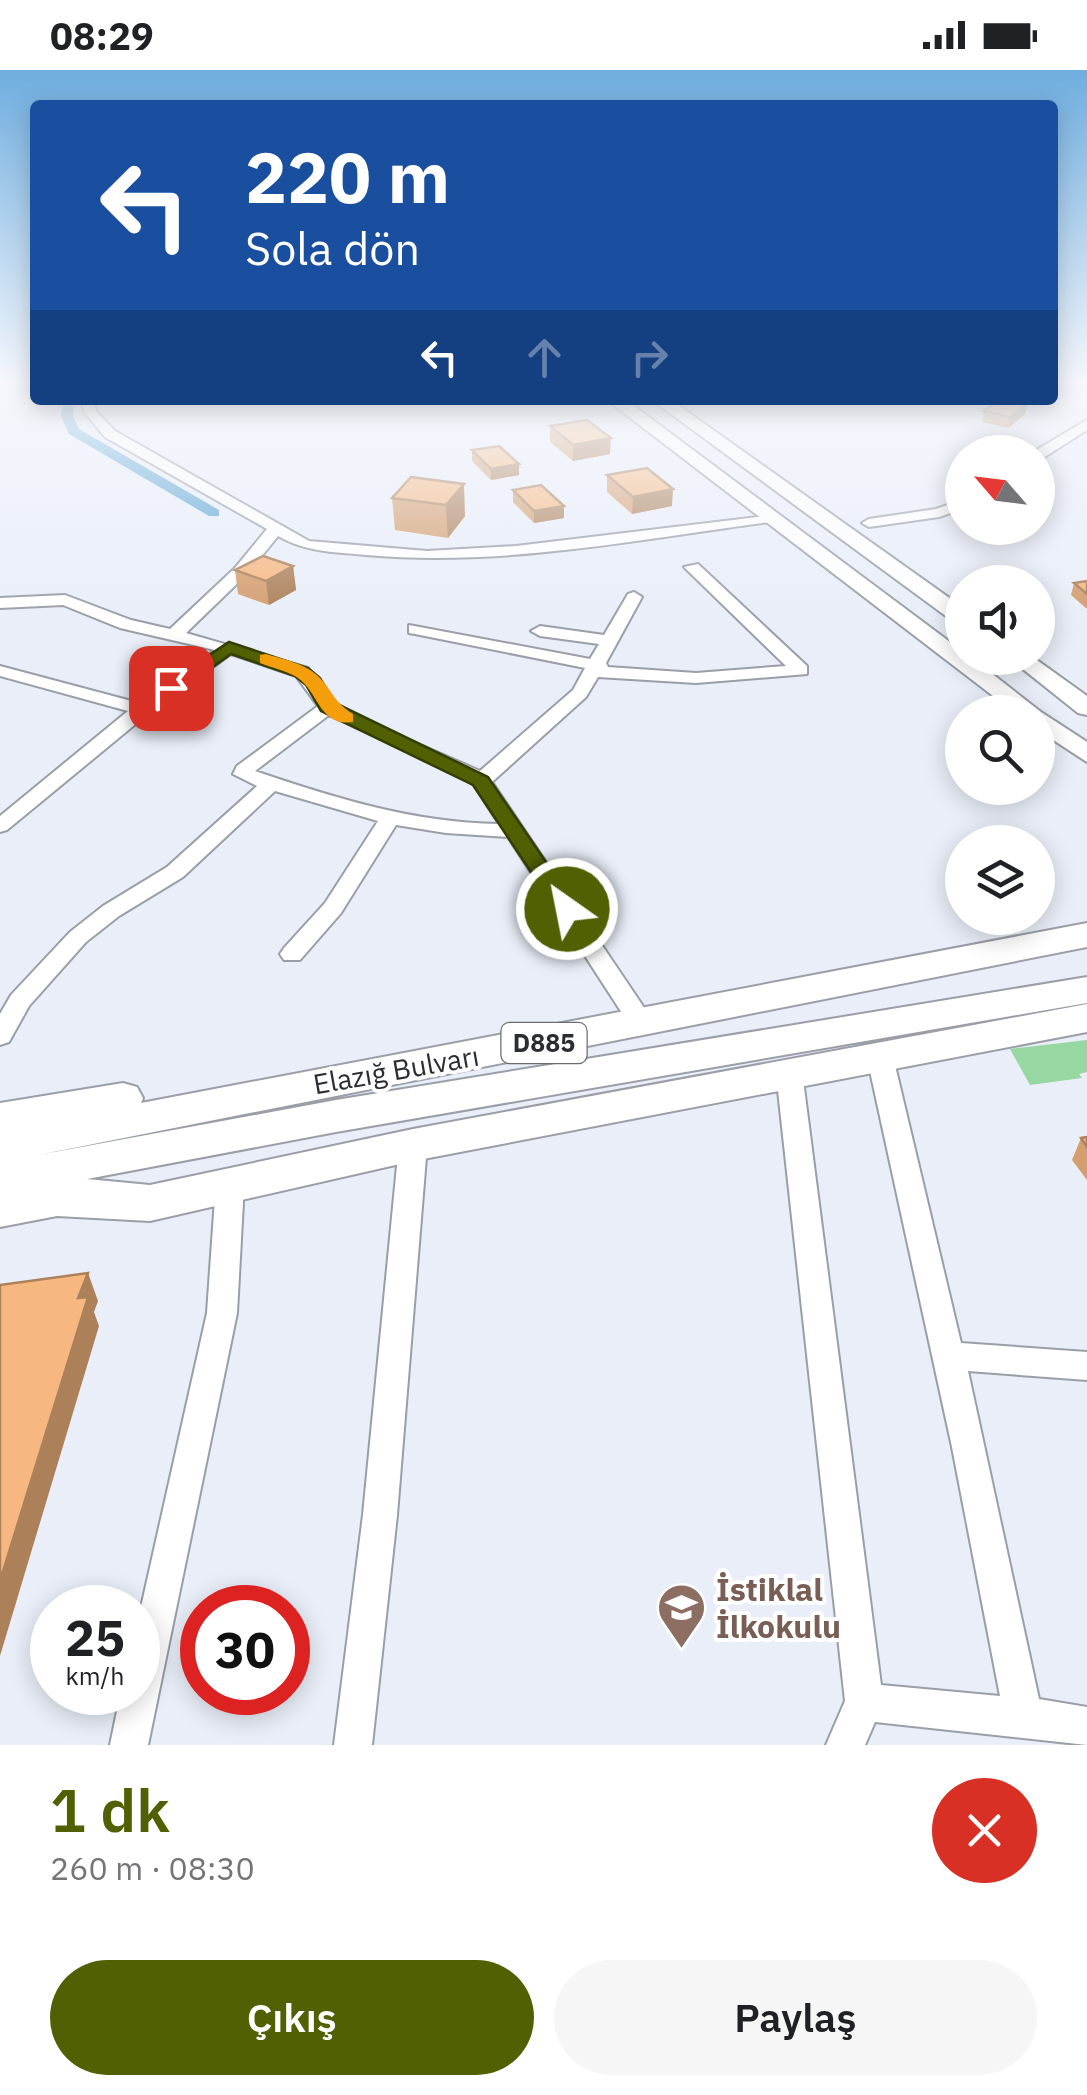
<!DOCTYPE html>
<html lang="tr">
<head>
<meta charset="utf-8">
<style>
  :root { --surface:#fff; --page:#f6f6f6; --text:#202124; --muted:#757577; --accent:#506003 }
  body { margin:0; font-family:"IBM Plex Sans",sans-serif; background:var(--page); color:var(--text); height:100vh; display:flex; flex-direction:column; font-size:38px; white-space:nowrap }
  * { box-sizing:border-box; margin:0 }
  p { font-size:32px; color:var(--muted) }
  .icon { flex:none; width:55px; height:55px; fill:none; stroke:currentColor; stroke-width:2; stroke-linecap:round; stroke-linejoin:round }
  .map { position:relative; height:1675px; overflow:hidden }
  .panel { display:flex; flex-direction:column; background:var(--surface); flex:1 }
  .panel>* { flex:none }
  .hud { position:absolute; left:30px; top:30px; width:1028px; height:305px; border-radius:10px; box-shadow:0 5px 25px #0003; background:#1a4fa0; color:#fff; overflow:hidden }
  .needle { width:65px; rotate:298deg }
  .buttons { position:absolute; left:945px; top:365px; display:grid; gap:20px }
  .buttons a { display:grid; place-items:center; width:110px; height:110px; border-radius:50%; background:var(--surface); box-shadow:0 5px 25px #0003; font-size:50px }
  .speed { position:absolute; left:30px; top:1515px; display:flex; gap:20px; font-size:50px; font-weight:700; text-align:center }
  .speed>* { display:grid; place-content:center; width:130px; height:130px; border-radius:50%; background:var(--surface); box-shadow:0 5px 25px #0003; line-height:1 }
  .speed small { font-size:25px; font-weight:400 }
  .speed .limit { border:15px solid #d22; background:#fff; color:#111 }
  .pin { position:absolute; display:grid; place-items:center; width:85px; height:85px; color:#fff; margin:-42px; border-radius:20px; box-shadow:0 5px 15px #0006 }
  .me { position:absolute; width:110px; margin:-55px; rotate:327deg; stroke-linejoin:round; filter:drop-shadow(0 0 8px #0008) }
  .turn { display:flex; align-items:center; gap:35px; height:210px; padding:0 50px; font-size:45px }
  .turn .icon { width:130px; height:130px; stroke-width:2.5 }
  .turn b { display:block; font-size:70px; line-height:85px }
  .lanes { display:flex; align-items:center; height:95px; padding:0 50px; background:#0003; justify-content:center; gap:50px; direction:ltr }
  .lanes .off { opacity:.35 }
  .round { display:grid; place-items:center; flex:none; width:105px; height:105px; border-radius:52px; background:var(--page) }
  .summary { display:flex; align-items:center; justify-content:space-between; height:170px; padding:0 50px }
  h1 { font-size:60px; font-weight:600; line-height:75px; color:var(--accent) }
  .cta { display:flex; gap:20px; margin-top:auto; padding:20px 50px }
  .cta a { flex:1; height:115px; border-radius:60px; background:var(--accent); color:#fff; font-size:40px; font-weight:600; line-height:115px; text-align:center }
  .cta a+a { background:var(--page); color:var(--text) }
  .status { display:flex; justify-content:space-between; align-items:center; height:70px; padding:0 50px; background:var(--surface); direction:ltr }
  .status svg { height:28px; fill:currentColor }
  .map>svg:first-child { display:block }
  .green { fill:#96d7a2 }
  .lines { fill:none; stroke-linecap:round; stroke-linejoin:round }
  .canal { fill:#57a2d1; fill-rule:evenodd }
  .minor-casing { stroke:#999ea7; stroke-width:4 }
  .secondary-casing { stroke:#999ea7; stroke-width:4 }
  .trunk-casing { stroke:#999ea7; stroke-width:4 }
  .minor { fill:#fff; fill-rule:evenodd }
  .secondary { fill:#fff; fill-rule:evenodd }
  .trunk { fill:#fff; fill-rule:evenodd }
  .wall { fill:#d49e6e }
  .shaded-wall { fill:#ac815a }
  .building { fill:#f6b880; stroke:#ac815a; stroke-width:2.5 }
  .route { fill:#506003; stroke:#343e02; stroke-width:2.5 }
  .slow { fill:#f59e0b }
  .labels { text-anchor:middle; stroke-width:8; stroke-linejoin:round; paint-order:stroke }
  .shield { fill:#fff; stroke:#6b6c6e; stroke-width:2.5 }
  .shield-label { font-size:25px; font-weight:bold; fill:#2b2d30 }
  .street-label { font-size:28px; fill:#2b2d30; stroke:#fff }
  .near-education-label { font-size:32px; font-weight:bold; fill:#785e54; stroke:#fff; text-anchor:start }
</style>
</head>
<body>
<div class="status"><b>08:29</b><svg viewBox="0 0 49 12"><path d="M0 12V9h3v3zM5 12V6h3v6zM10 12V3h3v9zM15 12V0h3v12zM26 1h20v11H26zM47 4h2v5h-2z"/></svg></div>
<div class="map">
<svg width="1087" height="1675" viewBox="0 0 1087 1675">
  <rect width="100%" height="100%" fill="#e9eef8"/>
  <path class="green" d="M1087,970V1002L1079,1004L1082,1008L1030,1015L1010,979Z"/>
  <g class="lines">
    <path class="canal" d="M63,330H75L73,346L79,359L219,440V446H209L69,364L61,346Z"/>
    <defs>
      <path id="minor" d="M82,330H94L96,341L115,361L309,471L427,481L516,476L775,445L777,448L770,452C636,470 501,497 366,485C334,482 306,482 278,466L247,504L186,563L308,598L335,633L363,650L480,701L573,620L585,598L415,564L409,563V555L590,589L599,574L540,566L531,561L540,556L604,565L628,524L634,522L642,527L606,593L608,597L696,603L786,596L684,497L698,494L807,596V604L696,613L598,607L586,627L492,712L651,948L654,954L651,960H633L508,767L446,763L396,755L341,843L300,890H284L280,884L284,878L325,833L378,751L275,721L183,807L119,846L86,872L29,936L9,972L0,975V944L11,925L70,862L103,836L167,797L257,716L233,704L237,696L318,636L296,606L231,584L149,643L7,760L0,762V746L128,641L0,606V596L139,633L215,580L120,558L63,535L0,538V528L65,525L131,550L170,559L235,498L267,459L105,367L84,342ZM329,645L462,707L474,715L499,754C415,753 334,728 255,701Z
        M1087,350V360L1043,388L1038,389V382H1033Z
        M962,430V439L939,447L869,457L862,453L869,449L936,439Z
        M880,978L889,980L893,987L961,1273L1087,1282V1310L968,1301L1039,1629L1087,1637V1675L875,1652L865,1675H826L845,1631L776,1002L780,995H798L802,1002L881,1615L1000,1626L952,1377L867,987L871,980Z
        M413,1064L423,1068L427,1075L397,1445L372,1675H334L363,1445L399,1075L403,1068Z
        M230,1103L240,1106L244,1114L237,1243L148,1675H110L121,1622H138V1551L207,1243L216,1114L220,1106Z"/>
      <path id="secondary" d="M607,330H626L962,581V588H972L1041,642L1087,672V692L1038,660V642H1014Z
        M652,330H671L962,537V554L954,552Z
        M1009,588H1034L1087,626V645L1078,643Z"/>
      <path id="trunk" d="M1087,853V877L38,1085L336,1030L1087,907V933L336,1062L87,1109L150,1115L413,1059L1087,934V962L413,1091L150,1151L57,1146L0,1157V1033L123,1013L137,1017L143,1028L141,1033Z"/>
    </defs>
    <use href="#minor" class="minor-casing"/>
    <use href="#secondary" class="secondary-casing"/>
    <use href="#trunk" class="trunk-casing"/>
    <use href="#minor" class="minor"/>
    <use href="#secondary" class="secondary"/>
    <use href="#trunk" class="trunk"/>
  </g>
  <path class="wall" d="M984,341L1025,344L1008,358L982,352Z
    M550,356L610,384L573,391L550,372Z
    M472,380L519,394V405L491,410L472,391Z
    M607,405L672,436L632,444L607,422Z
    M411,407L465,446L448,468L395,460L392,428Z
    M513,420L564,436V448L534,453L513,432Z
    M293,496L296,520L269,535L238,524L235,500Z
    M1087,511V539L1071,525L1074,513Z
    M1087,1067V1110L1072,1090L1081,1068Z"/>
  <path class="shaded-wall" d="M1028,334L1025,344L1008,358L1010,347Z
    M611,368L610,384L573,391V375Z
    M519,394V405L491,410V399Z
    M464,414L465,446L448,468L446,435Z
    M673,419L672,436L632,444L633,427Z
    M564,436V448L534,453V441Z
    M293,496L296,520L269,535L266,511Z
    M88,1203L98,1231L94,1242L99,1256L0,1586V1511L78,1228Z"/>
  <path class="building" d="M1000,330H1012L1028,334L1010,347L984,341Z
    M587,350L611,368L573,375L550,356Z
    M499,376L519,394L491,399L472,380Z
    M647,398L673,419L633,427L607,405Z
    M411,407L464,414L446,435L392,428Z
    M541,415L564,436L534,441L513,420Z
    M263,486L293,496L266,511L235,500Z
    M1087,511V524L1074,513Z
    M1087,1067V1077L1081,1068Z
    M88,1203L78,1228L88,1227L0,1511V1215Z"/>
  <linearGradient id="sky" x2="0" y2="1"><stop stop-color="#6eaddf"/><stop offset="0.57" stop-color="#f5f7fc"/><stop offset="1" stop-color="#f5f7fc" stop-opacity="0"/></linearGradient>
  <rect width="1087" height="548" fill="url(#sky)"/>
  <path class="route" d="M229,572L308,598L320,608L335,633L488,707L578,839L575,844H559L473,715L321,641L306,615L295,606L231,584L178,622H164V615Z"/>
  <path class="slow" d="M266,584C283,589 307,594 320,608C333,622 335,633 353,644V652C320,657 319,623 298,608C288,601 272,598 260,593V585Z"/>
  <defs>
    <symbol id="school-pin" viewBox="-11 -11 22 30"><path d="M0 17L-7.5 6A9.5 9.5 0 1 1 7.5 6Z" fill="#8d6e63" stroke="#fff"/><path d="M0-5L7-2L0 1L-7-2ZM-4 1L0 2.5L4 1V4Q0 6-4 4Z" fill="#fff"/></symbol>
  </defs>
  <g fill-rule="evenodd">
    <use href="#school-pin" x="654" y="1510" width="55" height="75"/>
  </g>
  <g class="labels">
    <rect class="shield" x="501.5" y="953" width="85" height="40" rx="8"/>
    <g class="shield-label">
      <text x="544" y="982">D885</text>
    </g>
    <g class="street-label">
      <text transform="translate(396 1000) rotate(-10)" y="10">Elazığ Bulvarı</text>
    </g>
    <g class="near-education-label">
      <text x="716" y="1531">İstiklal<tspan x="716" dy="37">İlkokulu</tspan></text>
    </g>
  </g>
</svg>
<div class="buttons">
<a><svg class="needle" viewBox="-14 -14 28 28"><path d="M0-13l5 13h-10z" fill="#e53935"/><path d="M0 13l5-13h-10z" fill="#757577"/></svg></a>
<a><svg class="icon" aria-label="sound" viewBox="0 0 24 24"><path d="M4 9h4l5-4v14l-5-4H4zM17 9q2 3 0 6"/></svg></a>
<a><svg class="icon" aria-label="search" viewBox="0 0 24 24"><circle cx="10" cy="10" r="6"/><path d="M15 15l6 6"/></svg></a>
<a><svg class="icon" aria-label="layers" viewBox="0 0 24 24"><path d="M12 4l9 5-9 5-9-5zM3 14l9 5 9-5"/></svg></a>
</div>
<div class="speed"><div>25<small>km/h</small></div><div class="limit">30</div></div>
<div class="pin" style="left:171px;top:618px;background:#d93025"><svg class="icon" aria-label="arrive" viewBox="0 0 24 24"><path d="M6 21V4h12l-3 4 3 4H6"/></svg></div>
<svg class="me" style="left:567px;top:839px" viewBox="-20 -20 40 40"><circle r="17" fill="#506003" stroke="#fff" stroke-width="3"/><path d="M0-11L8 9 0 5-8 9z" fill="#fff"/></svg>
<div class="hud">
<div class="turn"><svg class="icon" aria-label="left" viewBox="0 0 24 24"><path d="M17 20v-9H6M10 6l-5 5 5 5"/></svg><div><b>220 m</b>Sola dön</div></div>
<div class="lanes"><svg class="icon" aria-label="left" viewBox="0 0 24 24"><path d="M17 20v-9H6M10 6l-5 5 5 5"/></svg><svg class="icon off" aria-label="ahead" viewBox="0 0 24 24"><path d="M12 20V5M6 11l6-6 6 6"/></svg><svg class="icon off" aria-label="right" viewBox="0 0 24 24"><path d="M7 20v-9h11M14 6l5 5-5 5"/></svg></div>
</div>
</div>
<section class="panel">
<div class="summary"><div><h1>1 dk</h1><p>260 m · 08:30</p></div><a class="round" style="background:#d93025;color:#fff"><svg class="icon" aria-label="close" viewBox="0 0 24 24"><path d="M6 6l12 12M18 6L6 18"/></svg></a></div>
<div class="cta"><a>Çıkış</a><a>Paylaş</a></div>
</section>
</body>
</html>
